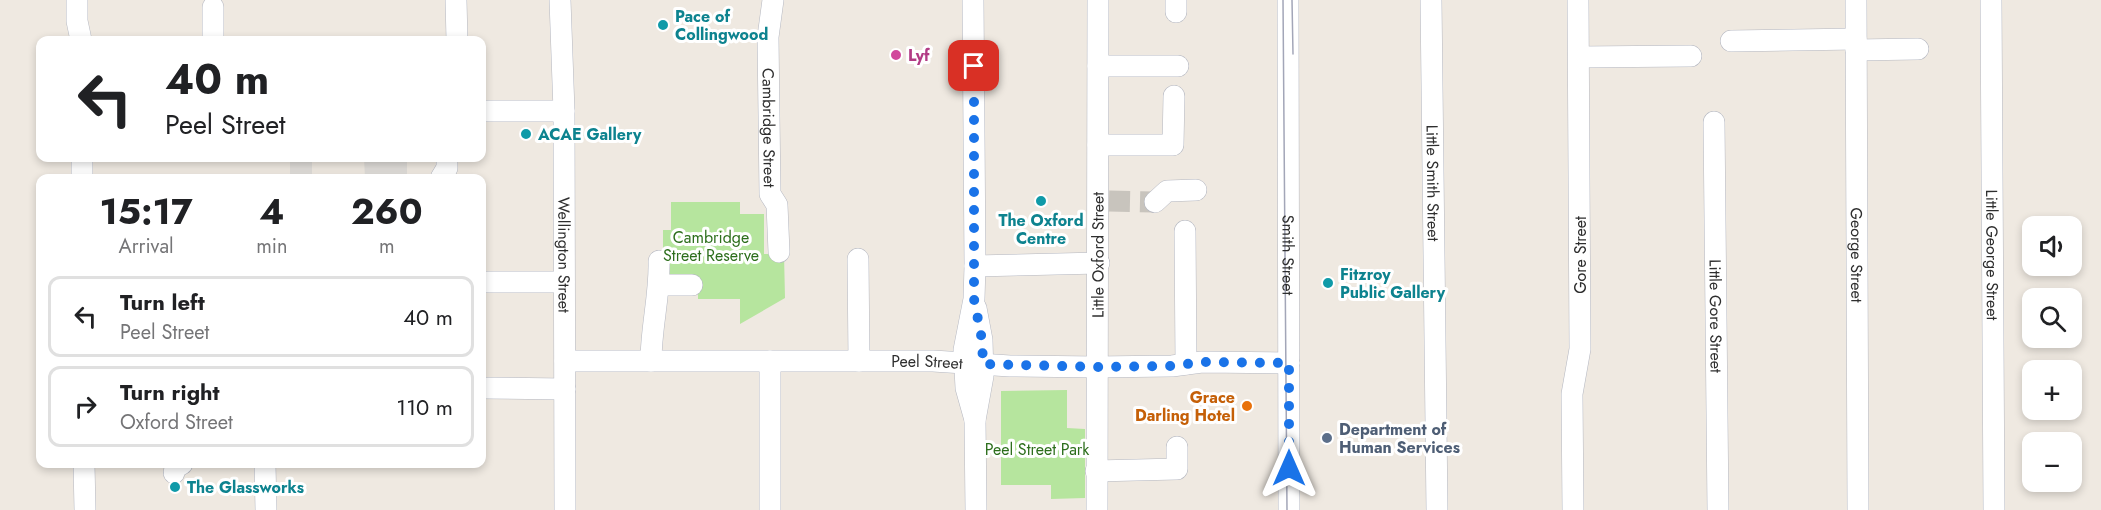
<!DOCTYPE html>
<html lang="en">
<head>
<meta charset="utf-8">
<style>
  :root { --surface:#fff; --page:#f6f6f6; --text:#202124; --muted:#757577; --line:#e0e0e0 }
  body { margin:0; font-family:Jost,sans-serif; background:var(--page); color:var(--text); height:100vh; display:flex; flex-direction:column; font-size:22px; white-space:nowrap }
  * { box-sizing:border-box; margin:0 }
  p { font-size:20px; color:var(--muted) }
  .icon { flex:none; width:33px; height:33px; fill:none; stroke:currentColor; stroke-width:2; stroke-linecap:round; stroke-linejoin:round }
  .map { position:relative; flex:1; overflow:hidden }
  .drawer { position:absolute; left:36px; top:174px; width:450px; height:294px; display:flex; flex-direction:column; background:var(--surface); border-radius:12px; box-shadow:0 3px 9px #0003 }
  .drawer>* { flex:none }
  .guide { position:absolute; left:36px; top:36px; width:450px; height:126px; border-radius:12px; box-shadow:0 3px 9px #0003; background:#fff; color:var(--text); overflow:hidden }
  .tools { position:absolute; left:2022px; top:216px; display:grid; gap:12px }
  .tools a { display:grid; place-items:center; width:60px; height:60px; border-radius:12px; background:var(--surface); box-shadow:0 3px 9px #0003; font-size:30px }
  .pin { position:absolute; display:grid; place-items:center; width:51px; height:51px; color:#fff; margin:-26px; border-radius:12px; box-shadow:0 3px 9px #0006 }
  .me { position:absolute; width:66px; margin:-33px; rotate:0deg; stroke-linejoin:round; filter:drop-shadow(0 0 4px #0008) }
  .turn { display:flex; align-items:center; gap:21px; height:126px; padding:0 30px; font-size:27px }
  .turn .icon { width:78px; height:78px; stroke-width:2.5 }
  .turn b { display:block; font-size:42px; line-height:51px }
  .eta { display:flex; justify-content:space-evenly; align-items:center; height:102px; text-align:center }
  .eta b { font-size:36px; font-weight:700; line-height:42px }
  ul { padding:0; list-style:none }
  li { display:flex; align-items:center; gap:18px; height:81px; margin:0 12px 9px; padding:0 18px; border:3px solid var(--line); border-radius:12px }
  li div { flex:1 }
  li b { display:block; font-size:22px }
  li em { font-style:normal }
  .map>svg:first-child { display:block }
  .green { fill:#b6e59e }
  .plaza { fill:#dfdcd8 }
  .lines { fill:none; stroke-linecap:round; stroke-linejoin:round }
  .minor-tunnel { stroke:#c8c4bd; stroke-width:21; stroke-dasharray:21 10; stroke-linecap:butt }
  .minor-casing { stroke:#b4b7c1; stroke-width:22 }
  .minor { stroke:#fff; stroke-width:21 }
  .tram { stroke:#a3a6b8; stroke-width:1.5 }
  .route { stroke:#1a73e8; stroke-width:10; stroke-dasharray:0 18 }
  .culture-dot { fill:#0f9aa8; stroke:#fff; stroke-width:2 }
  .hotel-dot { fill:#d1479c; stroke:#fff; stroke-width:2 }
  .food-dot { fill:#e8710a; stroke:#fff; stroke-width:2 }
  .service-dot { fill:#5c6f8a; stroke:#fff; stroke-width:2 }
  .labels { text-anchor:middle; stroke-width:6; stroke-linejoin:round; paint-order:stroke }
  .culture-label { font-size:16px; font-weight:bold; fill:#0d838f; stroke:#fff; text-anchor:start }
  .hotel-label { font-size:16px; font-weight:bold; fill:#b23c85; stroke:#fff; text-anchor:start }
  .street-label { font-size:16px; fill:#2e2e2e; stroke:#fff }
  .park-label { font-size:16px; fill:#2c6e1b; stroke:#fff }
  .food-label { font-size:16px; font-weight:bold; fill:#c56008; stroke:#fff; text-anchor:end }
  .service-label { font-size:16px; font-weight:bold; fill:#4e5e75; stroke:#fff; text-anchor:start }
</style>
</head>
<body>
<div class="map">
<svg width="2101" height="510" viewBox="0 0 2101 510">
  <rect width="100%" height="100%" fill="#efe9e1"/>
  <path class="green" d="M671,202H740V214H764V254H784L785,298L740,324V299H698V288L649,284L663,261V230H671Z
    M1067,390V428L1085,429V498L1051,499V485H1001V391Z"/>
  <path class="plaza" d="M296,158H312V178H290V162L296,161Z
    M364,158H407V178H365Z"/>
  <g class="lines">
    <path class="minor-tunnel" d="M1109,201L1155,202"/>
    <defs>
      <g id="minor">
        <path d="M77,0V21L81,40"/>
        <path d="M456,0L457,40"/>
        <path id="s1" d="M560,0L564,111L565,510"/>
        <path id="s2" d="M773,0L768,37L770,194L777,205L779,252"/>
        <path d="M973,0L975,266L974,299L964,350L966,388L975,420"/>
        <path id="s3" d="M1288,0L1289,510"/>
        <path id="s4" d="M1431,0L1437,510"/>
        <path id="s5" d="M1856,0L1858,510"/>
        <path id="s6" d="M1991,0L1994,510"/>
        <path d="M213,7V40"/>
        <path d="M1176,12V0"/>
        <path d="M1731,41L1856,39"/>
        <path d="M1856,50L1918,49"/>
        <path d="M1579,57L1691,56"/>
        <path d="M1098,66H1178"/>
        <path d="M482,111H564"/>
        <path id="s7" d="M1714,122L1718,510"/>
        <path d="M1098,145H1173L1174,96"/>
        <path d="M82,158V178"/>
        <path d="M441,178L447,168V158"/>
        <path d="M1155,202L1167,191L1196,190"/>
        <path d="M1185,231L1186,364"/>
        <path d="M858,259L859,361"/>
        <path d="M975,266L1099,263"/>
        <path d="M482,282H564"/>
        <path d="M659,285H692"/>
        <path id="s8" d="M565,361H933L1010,366L1096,367L1172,366L1202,362L1289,363"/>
        <path d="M651,361C651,327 660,295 659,261"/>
        <path d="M770,361V510"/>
        <path d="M482,388L565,389"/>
        <path d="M84,464L85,510"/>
        <path d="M265,464L266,510"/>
        <path d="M1096,471L1177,469V447"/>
        <path d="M174,473L175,468L182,464"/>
        <path d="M976,510L975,420L983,376L982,340L976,308"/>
        <path id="s9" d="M1097,510L1098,0"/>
        <path d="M1573,510L1572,394L1580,349L1578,0"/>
      </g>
    </defs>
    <use href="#minor" class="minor-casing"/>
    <use href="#minor" class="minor"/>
    <path class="tram" d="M1283,0L1287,510
      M1292,0L1293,54"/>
  </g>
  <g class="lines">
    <path class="route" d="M974,66V299L982,340L983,364L1096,367L1172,366L1202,362L1289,363V468"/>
  </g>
  <g class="culture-dot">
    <circle cx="663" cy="25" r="6"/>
    <circle cx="526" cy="134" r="6"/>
    <circle cx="1041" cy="201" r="6"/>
    <circle cx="1328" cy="283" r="6"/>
    <circle cx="175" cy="487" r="6"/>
  </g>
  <circle class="hotel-dot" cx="896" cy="55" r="6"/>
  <circle class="food-dot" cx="1247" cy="406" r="6"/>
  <circle class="service-dot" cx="1327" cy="438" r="6"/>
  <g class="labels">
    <g class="culture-label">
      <text x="675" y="22">Pace of<tspan x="675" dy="18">Collingwood</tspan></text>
      <text x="538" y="140">ACAE Gallery</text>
      <text x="1041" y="226" text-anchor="middle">The Oxford<tspan x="1041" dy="18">Centre</tspan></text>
      <text x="1340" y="280">Fitzroy<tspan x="1340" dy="18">Public Gallery</tspan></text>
      <text x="187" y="493">The Glassworks</text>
    </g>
    <g class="hotel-label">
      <text x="908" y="61">Lyf</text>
    </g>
    <g class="street-label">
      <text dy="6" stroke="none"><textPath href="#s2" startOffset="128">Cambridge Street</textPath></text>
      <text dy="6" stroke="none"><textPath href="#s4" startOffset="183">Little Smith Street</textPath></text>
      <text dy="6" stroke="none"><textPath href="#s1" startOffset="255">Wellington Street</textPath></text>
      <text dy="6" stroke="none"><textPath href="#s9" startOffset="255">Little Oxford Street</textPath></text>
      <text dy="6" stroke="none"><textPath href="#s3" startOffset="255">Smith Street</textPath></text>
      <text transform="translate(1580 255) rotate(-90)" y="6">Gore Street</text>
      <text dy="6" stroke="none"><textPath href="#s5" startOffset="255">George Street</textPath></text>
      <text dy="6" stroke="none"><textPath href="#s6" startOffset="255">Little George Street</textPath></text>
      <text dy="6" stroke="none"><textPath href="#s7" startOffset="194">Little Gore Street</textPath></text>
      <text dy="6" stroke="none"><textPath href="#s8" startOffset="362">Peel Street</textPath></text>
    </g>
    <g class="park-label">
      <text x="711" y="243">Cambridge<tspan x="711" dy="18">Street Reserve</tspan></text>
      <text x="1037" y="455">Peel Street Park</text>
    </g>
    <g class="food-label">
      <text x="1235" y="403">Grace<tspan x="1235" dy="18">Darling Hotel</tspan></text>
    </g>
    <g class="service-label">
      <text x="1339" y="435">Department of<tspan x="1339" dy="18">Human Services</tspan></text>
    </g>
  </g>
</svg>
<div class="tools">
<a><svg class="icon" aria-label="sound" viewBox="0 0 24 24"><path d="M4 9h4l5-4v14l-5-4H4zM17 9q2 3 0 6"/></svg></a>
<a><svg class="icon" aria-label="search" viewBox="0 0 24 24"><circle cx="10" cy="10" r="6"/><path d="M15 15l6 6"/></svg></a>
<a>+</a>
<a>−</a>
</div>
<div class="pin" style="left:974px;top:66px;background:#d93025"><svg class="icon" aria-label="arrive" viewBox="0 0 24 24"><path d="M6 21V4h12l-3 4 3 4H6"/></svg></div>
<svg class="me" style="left:1289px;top:468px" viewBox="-20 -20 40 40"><path d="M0-17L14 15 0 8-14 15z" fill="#1a73e8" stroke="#fff" stroke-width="4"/></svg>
<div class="guide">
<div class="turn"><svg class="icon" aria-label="left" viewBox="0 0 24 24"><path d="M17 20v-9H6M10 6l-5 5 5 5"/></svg><div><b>40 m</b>Peel Street</div></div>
</div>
<section class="drawer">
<div class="eta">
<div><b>15:17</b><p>Arrival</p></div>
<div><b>4</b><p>min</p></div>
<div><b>260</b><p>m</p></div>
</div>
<ul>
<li><svg class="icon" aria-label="left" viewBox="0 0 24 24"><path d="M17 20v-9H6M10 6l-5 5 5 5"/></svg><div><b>Turn left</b><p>Peel Street</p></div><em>40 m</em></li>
<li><svg class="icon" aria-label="right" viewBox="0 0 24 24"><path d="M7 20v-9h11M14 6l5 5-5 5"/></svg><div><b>Turn right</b><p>Oxford Street</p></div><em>110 m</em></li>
</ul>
</section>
</div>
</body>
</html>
